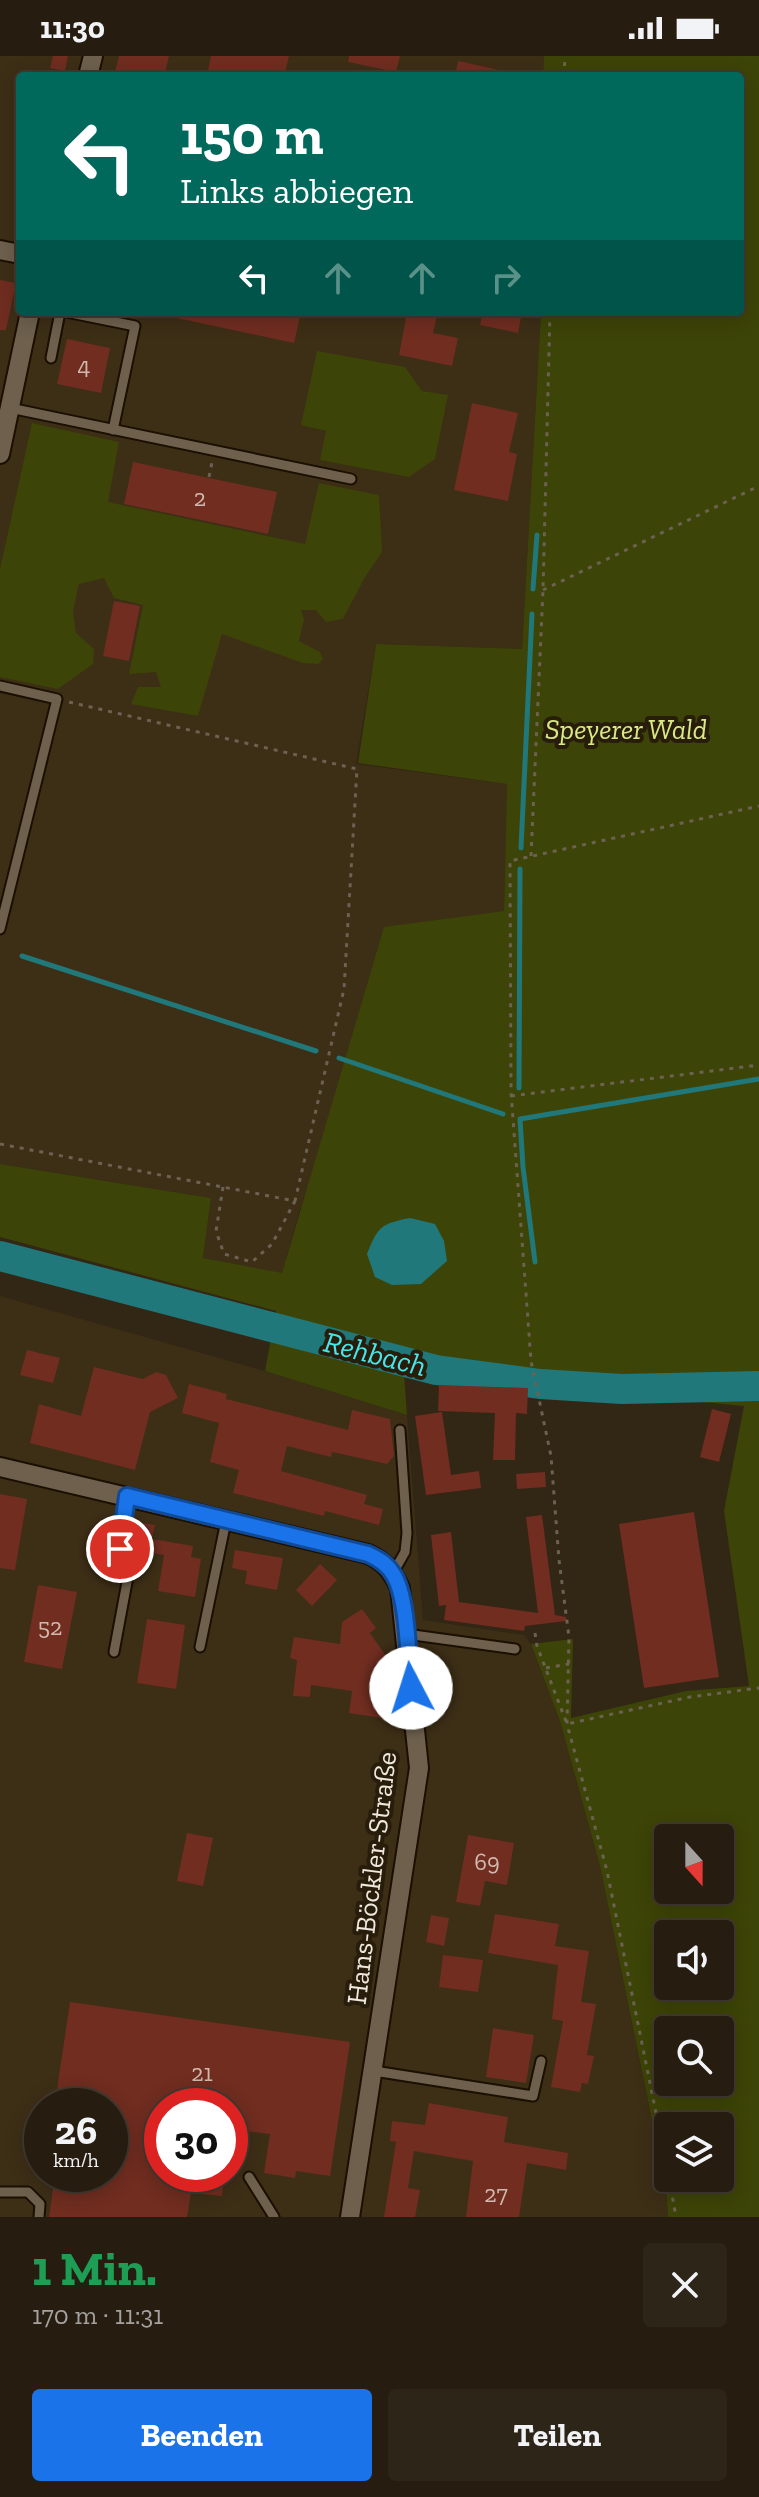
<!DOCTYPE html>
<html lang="de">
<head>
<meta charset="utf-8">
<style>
  :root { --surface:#261c10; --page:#2e2519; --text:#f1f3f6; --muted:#a4a19f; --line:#423a30; --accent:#1a73e8 }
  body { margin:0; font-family:"Zilla Slab",serif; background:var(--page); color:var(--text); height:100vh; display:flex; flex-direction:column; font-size:30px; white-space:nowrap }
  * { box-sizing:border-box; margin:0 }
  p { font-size:26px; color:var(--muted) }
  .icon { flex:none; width:44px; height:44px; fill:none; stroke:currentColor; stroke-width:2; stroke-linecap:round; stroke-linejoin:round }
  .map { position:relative; height:2161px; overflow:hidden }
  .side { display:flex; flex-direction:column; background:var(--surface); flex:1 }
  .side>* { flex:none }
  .hud { position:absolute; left:16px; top:16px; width:728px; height:244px; border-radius:8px; box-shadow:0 4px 20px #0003,0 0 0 2px var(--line); background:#00695c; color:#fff; overflow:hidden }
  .needle { width:52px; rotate:159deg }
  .tools { position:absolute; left:654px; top:1768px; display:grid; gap:16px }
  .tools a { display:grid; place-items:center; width:80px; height:80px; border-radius:8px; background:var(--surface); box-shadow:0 4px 20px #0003,0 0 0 2px var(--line); font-size:40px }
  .speed { position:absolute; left:24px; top:2032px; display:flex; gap:16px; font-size:40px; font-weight:700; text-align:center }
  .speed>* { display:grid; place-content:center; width:104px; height:104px; border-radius:50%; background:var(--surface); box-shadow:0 4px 20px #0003,0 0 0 2px var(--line); line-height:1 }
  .speed small { font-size:20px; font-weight:400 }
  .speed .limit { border:12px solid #d22; background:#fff; color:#111 }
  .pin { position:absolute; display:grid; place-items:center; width:68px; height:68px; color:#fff; margin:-34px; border:4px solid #fff; border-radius:50%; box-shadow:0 2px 8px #0007 }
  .me { position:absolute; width:88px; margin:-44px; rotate:355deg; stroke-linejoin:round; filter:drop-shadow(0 0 6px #0008) }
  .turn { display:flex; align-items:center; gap:28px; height:168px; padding:0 32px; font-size:36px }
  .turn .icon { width:104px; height:104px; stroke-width:2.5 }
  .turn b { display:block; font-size:56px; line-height:68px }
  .lanes { display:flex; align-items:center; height:76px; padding:0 32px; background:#0003; justify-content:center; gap:40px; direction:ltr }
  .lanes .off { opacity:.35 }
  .round { display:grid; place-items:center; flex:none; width:84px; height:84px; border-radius:8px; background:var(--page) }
  .summary { display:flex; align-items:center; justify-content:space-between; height:136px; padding:0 32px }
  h1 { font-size:48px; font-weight:700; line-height:60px; color:#1e9e55 }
  .cta { display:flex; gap:16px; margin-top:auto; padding:16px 32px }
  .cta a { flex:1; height:92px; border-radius:8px; background:var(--accent); color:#fff; font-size:32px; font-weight:700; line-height:92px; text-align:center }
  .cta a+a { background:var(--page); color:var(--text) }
  .status { display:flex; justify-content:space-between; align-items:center; height:56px; padding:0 40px; background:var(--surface); direction:ltr }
  .status svg { height:22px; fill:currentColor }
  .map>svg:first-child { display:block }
  .built { fill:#3d2e16; fill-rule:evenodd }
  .green { fill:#3d4407; fill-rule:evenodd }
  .water { fill:#21787b }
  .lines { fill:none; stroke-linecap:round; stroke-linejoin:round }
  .stream { stroke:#21787b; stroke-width:5 }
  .river { stroke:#21787b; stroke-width:30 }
  .building { fill:#702d20 }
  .service-casing { stroke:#1a0f01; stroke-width:13 }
  .minor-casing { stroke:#1a0f01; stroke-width:22 }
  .path { stroke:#6c6152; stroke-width:3; stroke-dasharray:4 6; stroke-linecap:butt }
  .service { stroke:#6e604d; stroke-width:9 }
  .minor { stroke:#6e604d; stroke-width:18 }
  .route-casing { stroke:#114b97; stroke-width:20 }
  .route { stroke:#1a73e8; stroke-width:14 }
  .labels { text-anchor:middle; stroke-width:8; stroke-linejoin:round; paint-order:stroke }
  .number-label { font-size:24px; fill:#d0b9ae }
  .park-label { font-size:28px; font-style:italic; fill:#daea83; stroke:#281d0b }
  .street-label { font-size:28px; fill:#f0e8dd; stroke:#281d0b }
  .water-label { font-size:30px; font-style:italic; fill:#46e7ec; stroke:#281d0b }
</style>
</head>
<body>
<div class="status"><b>11:30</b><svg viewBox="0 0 49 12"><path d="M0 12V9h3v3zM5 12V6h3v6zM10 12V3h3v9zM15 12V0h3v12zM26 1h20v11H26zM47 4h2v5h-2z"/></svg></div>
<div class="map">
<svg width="759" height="2161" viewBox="0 0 759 2161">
  <rect width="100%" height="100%" fill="#322615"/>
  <path class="built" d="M0,0H544L543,20H20V256H541L522,593L376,588L356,708L507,728L504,855L300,1153L282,1218L203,1202L211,1142L0,1108Z
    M0,1240L265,1315L407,1359L423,1564L524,1579L531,1588L560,1665L600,1810L666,2133L668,2161H0ZM42,2050H110V2118H42ZM162,2050H230V2118H162Z"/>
  <path class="green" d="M544,0H759V2161H668L666,2133L600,1810L560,1665L531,1588L573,1583L571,1662L686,1635L749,1630L724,1455L744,1350L404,1318L407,1359L265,1315L276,1255L0,1181V1108L211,1142L203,1202L282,1217L384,871L504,855L507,728L358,707L376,588L522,593L541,256H740V20H543ZM668,1782H720V1834H668ZM668,1878H720V1930H668ZM668,1974H720V2026H668ZM668,2070H720V2122H668Z
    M317,295L405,311L422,335L448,339L435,403L409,421L320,404L326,375L301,369Z
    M32,367L119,386L108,446L305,488L319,427L379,439L382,496L365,521L343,563L326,566L316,554H301L304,564L299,585L320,596L323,603L318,608L303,607L222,578L198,660L131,648L138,631H161L156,616L129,618L143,549L114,542L104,522L79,528L73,555L76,577L94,593L93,608L58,633L0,621V513Z"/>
  <path class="water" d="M410,1162L435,1168L444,1185L447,1205L421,1228L392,1229L375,1221L367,1198C378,1170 381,1168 410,1162Z"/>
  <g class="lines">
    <path class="stream" d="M533,533L537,479
      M521,792L532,558
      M22,900L316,995
      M339,1002L503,1058
      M519,1032L520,813
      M535,1206L523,1111L520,1063L759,1023"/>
    <path class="river" d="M0,1200L436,1314L540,1328L622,1333L759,1330"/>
  </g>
  <path class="building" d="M53,0H68L65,15L50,12Z
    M119,0H169L164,20H114Z
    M211,0H289L284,20H207Z
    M349,0H400L396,16L348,6Z
    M458,5L499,14L498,20H455Z
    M0,224L16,227L6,274H0Z
    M177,256H301L294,287L177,262Z
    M407,256L437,259L433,277L458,282L452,310L399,299Z
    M483,256H522L518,277L480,269Z
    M67,283L110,292L101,337L57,328Z
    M472,347L518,357L509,396L517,398L508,445L454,434Z
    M133,406L277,436L268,478L124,448Z
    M114,545L140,550L129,605L103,600Z
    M27,1294L60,1302L53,1327L20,1319Z
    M94,1311L143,1323L156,1316L166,1319L178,1342L150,1356L135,1414L30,1387L39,1348L81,1360Z
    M189,1328L227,1338L226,1343L348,1374L352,1354L390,1363L394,1400L387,1408L332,1396L331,1401L287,1390L281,1415L367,1439L364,1448L383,1453L379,1469L325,1455L324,1460L233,1437L239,1414L210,1406L219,1367L182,1357Z
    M439,1329L528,1332L527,1358L516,1357L515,1404H493L495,1357L438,1355Z
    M712,1353L731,1358L719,1406L700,1401Z
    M442,1356L451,1419L479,1415L481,1432L426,1439L415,1360Z
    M545,1416L546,1431L517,1433L516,1418Z
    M0,1438L27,1443L15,1514L0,1512Z
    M694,1456L719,1621L644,1632L619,1468Z
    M542,1459L555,1559L566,1561V1565L525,1570L524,1575L444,1564L446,1549L439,1550L431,1479L451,1476L459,1546L538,1557L526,1461Z
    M131,1465L155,1469L152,1483L193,1490L191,1501L201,1503L195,1541L158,1535L164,1499L129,1493Z
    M235,1494L283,1502L277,1534L245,1528L247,1515L232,1512Z
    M320,1508L337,1524L312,1550L296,1534Z
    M38,1529L77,1536L62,1613L24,1606Z
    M362,1553L376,1572L370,1577L393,1610L389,1614L382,1662L349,1657L352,1635L311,1629L310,1641L293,1640L297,1604L290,1602L294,1581L340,1588L342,1566Z
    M147,1563L185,1569L176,1633L137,1627Z
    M187,1777L213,1782L203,1830L177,1825Z
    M468,1779L514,1787L507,1829L485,1825L480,1850L456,1846Z
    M495,1858L559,1868L555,1890L589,1895L581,1946L596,1948L587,1999L594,2000L588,2028L582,2027L580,2036L551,2031L563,1965L552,1963L558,1909L488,1897Z
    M431,1859L449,1862L444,1890L426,1886Z
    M443,1899L483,1904L478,1936L439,1931Z
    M70,1946L350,1986L330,2120L296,2115L295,2122L264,2117L270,2078L230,2073V2050H162V2118H225L222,2140L191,2137L187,2161H49L55,2118H110V2050L55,2047Z
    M493,1972L534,1979L526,2027L486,2021Z
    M429,2047L508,2061L504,2086L568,2097L566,2114L527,2107L519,2161H466L473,2105L414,2095L408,2132L420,2134L415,2161H384L396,2086L390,2085L392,2065L425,2069Z"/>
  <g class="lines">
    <defs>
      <path id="service" d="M66,256L135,270L113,374
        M51,302L60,256
        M10,352L351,423
        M0,630L57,643L0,873
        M393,1517L405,1496L407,1477L400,1374
        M406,1578L515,1593
        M200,1591L226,1465
        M114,1596L130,1510L120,1493L127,1440
        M374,2015L533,2040L541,2005
        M249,2121L274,2161
        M0,2136H28L40,2148L39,2161"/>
      <path id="minor" d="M88,20L93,0
        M0,194L20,198
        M0,398L30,256
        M0,1411L368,1498C385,1506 392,1515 400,1532L419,1712L350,2161"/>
    </defs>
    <use href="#service" class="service-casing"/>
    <use href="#minor" class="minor-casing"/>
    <path class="path" d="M564,20L565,0
      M209,421L212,406
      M543,534L759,430
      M531,800L543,534L550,256
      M511,1040L759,1009
      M0,1088L295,1145L344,933L357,713L69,646
      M223,1131L216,1175L224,1198L252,1206L272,1188L295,1145
      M535,1577L537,1590L567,1668L690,1641L759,1632
      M546,1612L569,1608
      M668,2116L607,1815L567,1668L569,1581L559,1504L551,1400L531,1305L511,1036L510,805L759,750
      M669,2122L676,2161"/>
    <use href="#service" class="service"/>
    <use href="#minor" class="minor"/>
  </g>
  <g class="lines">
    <defs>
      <path id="route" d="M120,1493L127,1440L368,1498C379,1503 387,1508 393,1518C408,1540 408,1603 411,1632"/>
    </defs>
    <use href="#route" class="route-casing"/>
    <use href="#route" class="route"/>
  </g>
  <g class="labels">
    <g class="number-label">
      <text x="84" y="318">4</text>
      <text x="200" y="450">2</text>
      <text x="50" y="1579">52</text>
      <text x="487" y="1814">69</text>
      <text x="202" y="2025">21</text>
      <text x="496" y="2146">27</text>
    </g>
    <g class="park-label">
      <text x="626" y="683">Speyerer Wald</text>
    </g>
    <g class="street-label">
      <text transform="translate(371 1822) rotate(-83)" y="10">Hans-Böckler-Straße</text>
    </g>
    <g class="water-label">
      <text transform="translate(375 1298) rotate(14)" y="10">Rehbach</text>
    </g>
  </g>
</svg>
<div class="tools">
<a><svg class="needle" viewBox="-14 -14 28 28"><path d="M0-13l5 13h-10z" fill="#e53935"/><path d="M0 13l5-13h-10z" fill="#a4a19f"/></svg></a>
<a><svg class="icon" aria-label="sound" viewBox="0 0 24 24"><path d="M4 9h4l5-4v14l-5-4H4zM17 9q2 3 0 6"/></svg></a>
<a><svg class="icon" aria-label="search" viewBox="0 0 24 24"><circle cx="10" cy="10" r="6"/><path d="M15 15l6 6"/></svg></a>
<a><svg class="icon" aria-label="layers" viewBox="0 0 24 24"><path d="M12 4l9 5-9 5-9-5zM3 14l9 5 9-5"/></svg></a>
</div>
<div class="speed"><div>26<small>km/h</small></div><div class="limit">30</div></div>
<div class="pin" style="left:120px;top:1493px;background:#d93025"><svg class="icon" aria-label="arrive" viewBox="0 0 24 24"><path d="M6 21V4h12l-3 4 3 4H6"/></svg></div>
<svg class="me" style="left:411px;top:1632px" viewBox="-20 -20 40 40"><circle r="19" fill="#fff"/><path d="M0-13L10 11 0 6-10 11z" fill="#1a73e8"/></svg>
<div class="hud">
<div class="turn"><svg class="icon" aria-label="left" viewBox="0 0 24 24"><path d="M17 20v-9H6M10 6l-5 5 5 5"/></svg><div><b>150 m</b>Links abbiegen</div></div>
<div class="lanes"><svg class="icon" aria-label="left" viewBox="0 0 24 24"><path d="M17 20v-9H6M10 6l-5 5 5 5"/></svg><svg class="icon off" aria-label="ahead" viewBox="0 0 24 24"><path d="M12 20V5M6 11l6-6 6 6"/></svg><svg class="icon off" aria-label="ahead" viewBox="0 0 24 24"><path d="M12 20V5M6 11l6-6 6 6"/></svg><svg class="icon off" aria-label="right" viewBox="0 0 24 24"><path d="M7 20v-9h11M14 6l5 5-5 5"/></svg></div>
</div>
</div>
<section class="side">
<div class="summary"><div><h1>1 Min.</h1><p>170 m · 11:31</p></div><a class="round"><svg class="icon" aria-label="close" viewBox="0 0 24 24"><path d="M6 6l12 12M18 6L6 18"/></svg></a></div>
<div class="cta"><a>Beenden</a><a>Teilen</a></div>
</section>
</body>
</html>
